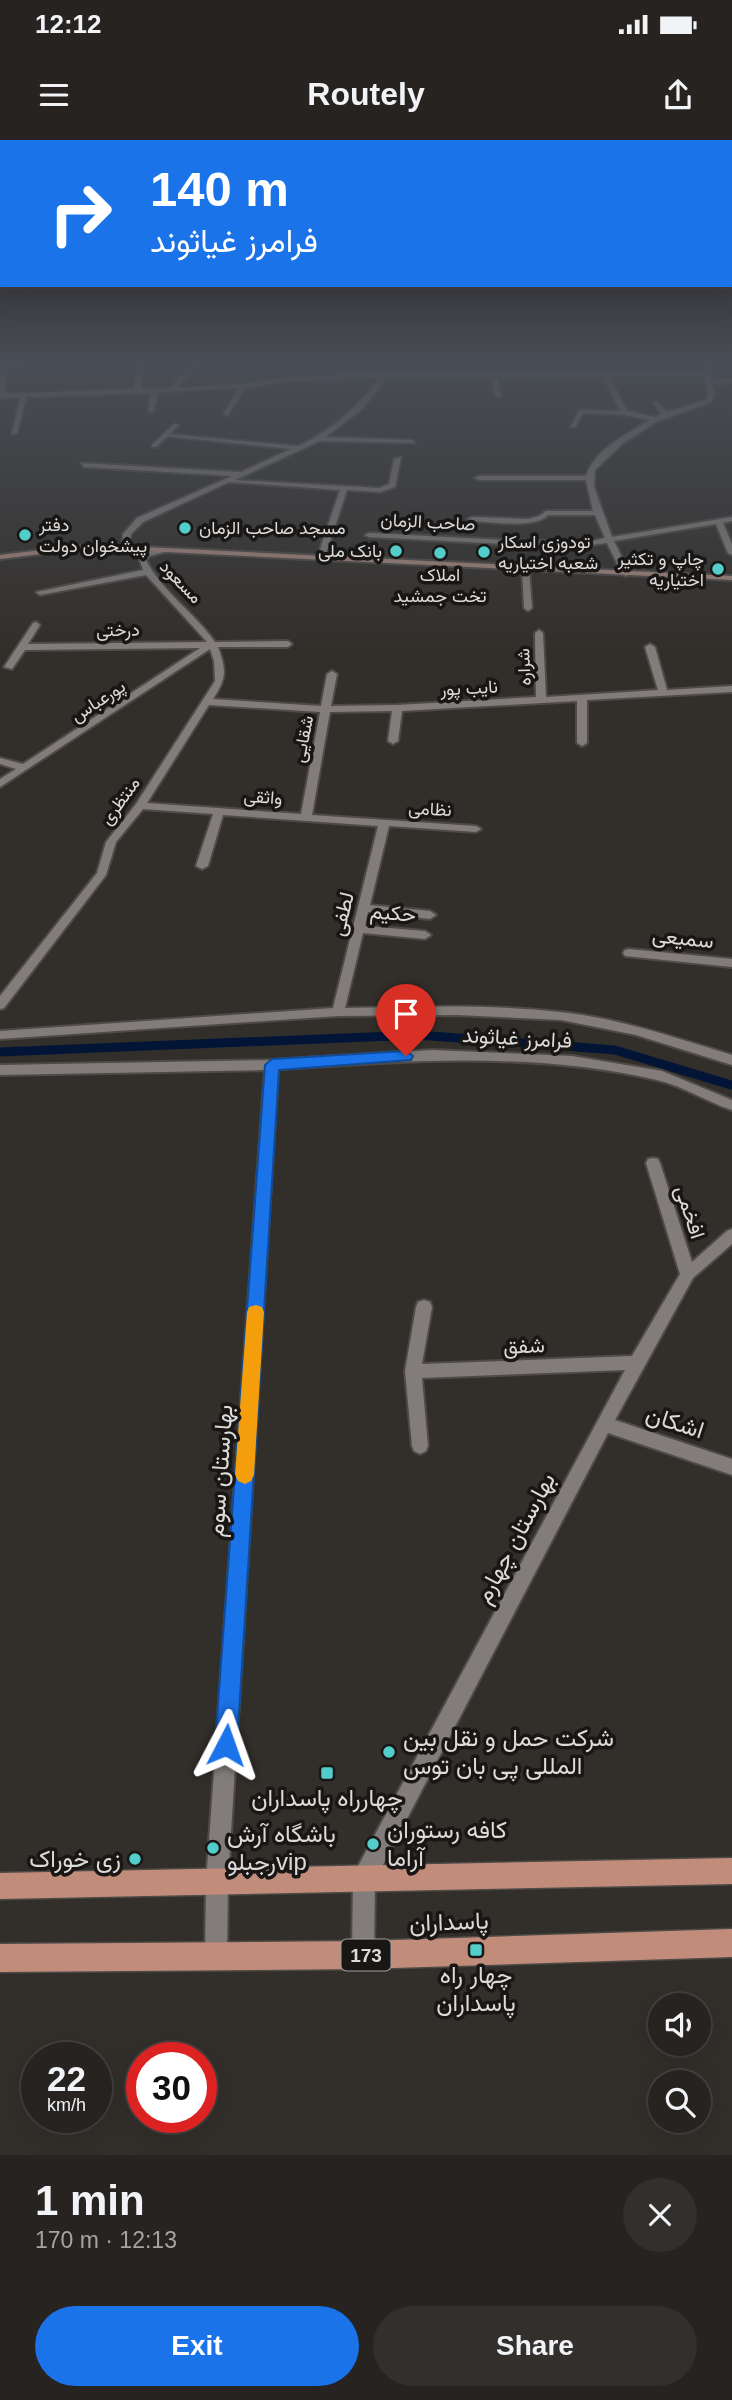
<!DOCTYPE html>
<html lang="en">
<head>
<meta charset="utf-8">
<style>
  :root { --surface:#262320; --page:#322f2d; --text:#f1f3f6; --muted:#a4a4a5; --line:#42403e; --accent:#1a73e8 }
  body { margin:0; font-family:Arial,Vazirmatn,sans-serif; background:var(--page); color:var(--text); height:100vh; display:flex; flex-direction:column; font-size:26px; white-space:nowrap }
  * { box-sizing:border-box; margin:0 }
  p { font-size:23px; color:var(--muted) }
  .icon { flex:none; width:38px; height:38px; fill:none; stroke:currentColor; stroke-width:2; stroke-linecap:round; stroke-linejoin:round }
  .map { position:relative; height:2015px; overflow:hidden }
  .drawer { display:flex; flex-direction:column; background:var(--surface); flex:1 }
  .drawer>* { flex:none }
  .banner { position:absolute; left:0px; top:0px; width:733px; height:147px; box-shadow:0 7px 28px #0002,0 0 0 2px var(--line); background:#1a73e8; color:#fff; overflow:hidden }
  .fabs { position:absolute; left:648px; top:1853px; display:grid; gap:14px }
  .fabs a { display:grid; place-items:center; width:63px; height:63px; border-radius:50%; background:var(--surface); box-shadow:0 7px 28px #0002,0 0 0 2px var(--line); font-size:35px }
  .speed { position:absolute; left:21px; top:1902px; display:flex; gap:14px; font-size:35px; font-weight:700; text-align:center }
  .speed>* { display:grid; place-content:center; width:91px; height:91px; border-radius:50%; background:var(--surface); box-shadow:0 7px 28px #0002,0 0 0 2px var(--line); line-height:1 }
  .speed small { font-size:18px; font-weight:400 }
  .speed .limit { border:10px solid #d22; background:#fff; color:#111 }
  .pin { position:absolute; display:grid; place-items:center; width:60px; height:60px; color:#fff; margin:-72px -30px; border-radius:50% 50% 50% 0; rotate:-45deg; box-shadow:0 0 7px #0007 }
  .pin .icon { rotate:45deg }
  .me { position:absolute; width:77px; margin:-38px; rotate:4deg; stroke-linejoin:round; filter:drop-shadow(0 0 5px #0008) }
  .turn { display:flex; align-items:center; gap:24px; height:147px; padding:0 35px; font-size:32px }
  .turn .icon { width:91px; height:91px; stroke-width:2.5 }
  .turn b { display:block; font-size:49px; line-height:60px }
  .round { display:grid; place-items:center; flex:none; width:74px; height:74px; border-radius:37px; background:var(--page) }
  .head { display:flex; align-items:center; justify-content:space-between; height:119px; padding:0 35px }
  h1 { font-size:42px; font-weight:600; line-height:52px }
  .cta { display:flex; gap:14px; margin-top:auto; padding:14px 35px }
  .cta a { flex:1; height:80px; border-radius:42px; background:var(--accent); color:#fff; font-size:28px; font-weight:600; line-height:80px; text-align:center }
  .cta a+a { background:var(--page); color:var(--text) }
  .status { display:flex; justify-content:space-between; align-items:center; height:49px; padding:0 35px; background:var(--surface); direction:ltr }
  .status svg { height:19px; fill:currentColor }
  header { display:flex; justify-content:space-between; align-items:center; height:91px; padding:0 35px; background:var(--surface); font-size:32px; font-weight:600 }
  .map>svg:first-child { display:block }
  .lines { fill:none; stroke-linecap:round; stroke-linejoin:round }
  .stream { stroke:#031537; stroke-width:9 }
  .lane-casing { stroke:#4d4a47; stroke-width:4 }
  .street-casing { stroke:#4d4a47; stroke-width:4 }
  .secondary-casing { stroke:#4d4a47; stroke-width:4 }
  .primary-casing { stroke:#4d4a47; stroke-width:3 }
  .lane { fill:#827d7a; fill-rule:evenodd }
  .street { fill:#827d7a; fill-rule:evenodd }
  .secondary { fill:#a2847a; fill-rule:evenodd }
  .primary { fill:#c28c7a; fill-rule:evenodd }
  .route { fill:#1a73e8; stroke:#114b97; stroke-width:2 }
  .slow { fill:#f59e0b }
  .poi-dot { fill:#53cdc9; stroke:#191716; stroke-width:2.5 }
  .labels { text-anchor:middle; stroke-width:7; stroke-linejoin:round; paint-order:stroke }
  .far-street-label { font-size:18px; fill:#dddbd9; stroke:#191716 }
  .far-poi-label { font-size:18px; fill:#dddbd9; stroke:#191716; text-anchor:start }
  .shield { fill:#191716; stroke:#a2a09e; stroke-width:2 }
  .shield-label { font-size:19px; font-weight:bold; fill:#dddbd9 }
  .street-label { font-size:21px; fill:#dddbd9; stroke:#191716 }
  .near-street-label { font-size:24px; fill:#dddbd9; stroke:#191716 }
  .near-poi-label { font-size:24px; fill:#dddbd9; stroke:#191716; text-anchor:start }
</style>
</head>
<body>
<div class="status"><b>12:12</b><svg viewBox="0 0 49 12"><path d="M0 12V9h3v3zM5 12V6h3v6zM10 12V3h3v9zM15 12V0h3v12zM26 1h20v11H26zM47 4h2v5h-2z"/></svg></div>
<header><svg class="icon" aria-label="menu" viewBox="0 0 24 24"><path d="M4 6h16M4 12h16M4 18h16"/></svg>Routely<svg class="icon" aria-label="share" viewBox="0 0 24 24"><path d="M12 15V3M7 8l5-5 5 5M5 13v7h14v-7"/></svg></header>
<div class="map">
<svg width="732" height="2015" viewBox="0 0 732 2015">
  <rect width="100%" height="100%" fill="#322f2b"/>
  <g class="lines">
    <path class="stream" d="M0,912L418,895L615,910L731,945"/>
    <defs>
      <path id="lane" d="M24,253L27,255L17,293L12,294L21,255Z
        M174,284L179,285L156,307H152V305Z"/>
      <path id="street" d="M0,226H28L6,229L5,254L134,249L138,226H144L141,249L170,248L190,226H196L177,248L243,244L289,237L384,233L388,230L390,233L704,232L703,227L708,226L712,240L732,239V243L712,244L714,254L711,262L656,282L622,304L595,330L594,347L612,397L732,377V381L723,383L732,404V415L728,413L716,384L614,401L630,434L626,436L622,434L607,403L591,405H522L369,397L365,395L369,393L522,401H591L605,398L595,375H548C536,389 490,382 472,381L468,379L472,377L528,379L539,376L546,371H593L586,340H479L475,338L479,336H586C594,310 628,293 650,280L624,275L583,273L575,287H571L579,270L620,271L603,236L497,237L501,255L498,257L495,255L491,237H387L362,269L326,297L413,300L415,303L320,301L235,340L379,348L389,344L394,319L401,317L395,347L380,352L347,350L324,420L317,418L340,350L229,342L143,382L131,394L128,410H122L123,394L137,378L232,336L84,327L81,323L241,332L291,309L164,296L167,294L298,306C333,290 358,266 381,237L289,241L245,248L227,276L224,274L239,248L158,252L154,270L151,272L148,270L151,253L0,258ZM609,236H704L708,254L706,260L667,272L657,262H653L661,274L655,277L627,271Z
        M162,408L166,410L165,412L150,416L146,420C163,453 194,472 215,502L288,501L292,504L288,507H218C227,531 226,539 213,559L321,566L327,534L332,531L337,534L331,566L397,565L536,557L535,493L539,490L543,493L546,557L658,550L645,507L650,504L655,507L667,550L732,546V552L587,560V603L582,606L577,603V561L402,571L398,601L393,604L388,601L392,571L330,572L312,675L476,686L481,689L476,692L389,686L370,765L430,771L436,775L430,779L368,772L365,786L425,791L431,795L425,799L363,793L345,868C417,867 489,864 560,872C619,878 676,898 732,915V925L636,895L561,880L457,875L338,876L0,899V891L333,868L378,686L223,675L208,726L202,729L196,726L213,674L143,669L116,702L106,735L4,868L0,869V856L97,733L106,702L136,664L215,541L214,521L210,509L0,647V639L16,629L0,624V618L23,624L200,508L25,510L12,529L4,527L33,483L36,482L40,485L28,504L207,502L146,435L40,455L36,452L143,430L139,418L144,412ZM209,565L320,572L301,674L147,663Z
        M522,426L529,428L532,468L528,471L524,468Z
        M629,809L732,819V827L625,816L623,813L625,810Z
        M432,910L572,916L662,931L732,960V970C707,962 683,946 657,940C533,911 404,921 278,929L228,1742L227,1816L224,1824L216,1827L208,1824L205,1816L206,1742L265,930L0,935V925L272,920Z
        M653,1018L658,1019L660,1023L692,1122L727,1091L732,1089V1104L693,1138L615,1280L732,1319V1335L608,1293L375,1740L374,1815L371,1823L363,1826L355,1823L352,1815L353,1738L356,1730L625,1230L422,1238L428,1306L426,1311L420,1314L414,1311L412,1306L405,1231L416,1167L418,1162L424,1160L430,1162L432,1167L422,1224L632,1216L680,1134L646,1023L648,1019Z"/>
      <path id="secondary" d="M74,406H125L732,436V440L125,410H74L0,419V415Z"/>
      <path id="primary" d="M732,1718V1744L0,1759V1733Z
        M732,1789V1817L363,1829L0,1832V1804L363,1801Z"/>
    </defs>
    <use href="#lane" class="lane-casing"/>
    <use href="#street" class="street-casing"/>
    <use href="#secondary" class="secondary-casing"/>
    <use href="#primary" class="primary-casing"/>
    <use href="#lane" class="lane"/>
    <use href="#street" class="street"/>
    <use href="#secondary" class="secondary"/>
    <use href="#primary" class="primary"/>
  </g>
  <linearGradient id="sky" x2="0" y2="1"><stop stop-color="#1c1a18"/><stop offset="0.44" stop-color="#494d55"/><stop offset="1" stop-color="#494d55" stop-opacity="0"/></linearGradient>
  <rect width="732" height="508" fill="url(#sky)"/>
  <path class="route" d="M406,911L413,916L411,920L279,930L237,1605L234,1613L226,1617L218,1613L215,1605L265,925L272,919Z"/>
  <path class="slow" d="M256,1165L262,1167L264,1172L254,1335L251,1341L245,1344L238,1341L235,1335L247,1172L249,1167Z"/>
  <g class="poi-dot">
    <circle cx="185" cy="388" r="7"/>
    <circle cx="25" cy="395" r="7"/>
    <circle cx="396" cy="411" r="7"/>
    <circle cx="484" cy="412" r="7"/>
    <circle cx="440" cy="413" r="7"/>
    <circle cx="718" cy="429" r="7"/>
    <circle cx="389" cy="1612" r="7"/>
    <rect x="320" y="1626" width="14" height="14" rx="3.5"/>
    <circle cx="373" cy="1704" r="7"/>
    <circle cx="213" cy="1708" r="7"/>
    <circle cx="135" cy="1719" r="7"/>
    <rect x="469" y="1803" width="14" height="14" rx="3.5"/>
  </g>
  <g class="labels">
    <g class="far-street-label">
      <text transform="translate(428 382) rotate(3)" y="6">صاحب الزمان</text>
      <text transform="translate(181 442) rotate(46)" y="6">مسعود</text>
      <text transform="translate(118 490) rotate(-1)" y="6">درختی</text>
      <text transform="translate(524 527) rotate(-92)" y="6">شراره</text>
      <text transform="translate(469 548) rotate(-3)" y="6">نایب پور</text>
      <text transform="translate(98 561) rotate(-33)" y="6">پورعباس</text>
      <text transform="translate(303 599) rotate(-79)" y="6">شقایی</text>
      <text transform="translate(263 657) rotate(4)" y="6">واثقی</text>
      <text transform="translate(120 661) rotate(-54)" y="6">منتظری</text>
      <text transform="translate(430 669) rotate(3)" y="6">نظامی</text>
    </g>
    <g class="far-poi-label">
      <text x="39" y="391">دفتر<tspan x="39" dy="21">پیشخوان دولت</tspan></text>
      <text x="199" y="394">مسجد صاحب الزمان</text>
      <text x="498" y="408">تودوزی اسکار<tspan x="498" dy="21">شعبه اختیاریه</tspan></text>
      <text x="382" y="417" text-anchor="end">بانک ملی</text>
      <text x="704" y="425" text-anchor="end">چاپ و تکثیر<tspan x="704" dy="21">اختیاریه</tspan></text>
      <text x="440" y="441" text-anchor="middle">املاک<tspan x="440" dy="21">تخت جمشید</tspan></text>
    </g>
    <rect class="shield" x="341.5" y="1799.5" width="49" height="31" rx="5"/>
    <g class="shield-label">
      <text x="366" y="1822">173</text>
    </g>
    <g class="street-label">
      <text transform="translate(393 773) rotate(5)" y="7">حکیم</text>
      <text transform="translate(342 774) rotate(-76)" y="7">لطفی</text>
      <text transform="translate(683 798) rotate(6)" y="7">سمیعی</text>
      <text transform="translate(517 898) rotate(3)" y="7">فرامرز غیاثوند</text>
      <text transform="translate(690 1072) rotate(72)" y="7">افخمی</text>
      <text transform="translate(524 1206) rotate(-2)" y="7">شفق</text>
    </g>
    <g class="near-street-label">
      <text transform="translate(675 1282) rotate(18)" y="8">اشکان</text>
      <text transform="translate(220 1331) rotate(-86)" y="8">بهارستان سوم</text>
      <text transform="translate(515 1398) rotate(-62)" y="8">بهارستان چهارم</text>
      <text transform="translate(449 1782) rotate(-2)" y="8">پاسداران</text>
    </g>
    <g class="near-poi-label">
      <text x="403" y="1606">شرکت حمل و نقل بین<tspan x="403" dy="28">المللی پی بان توس</tspan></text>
      <text x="327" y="1666" text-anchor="middle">چهارراه پاسداران</text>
      <text x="387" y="1698">کافه رستوران<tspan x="387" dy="28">آراما</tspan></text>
      <text x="227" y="1702">باشگاه آرش<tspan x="227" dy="28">رجبلوvip</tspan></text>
      <text x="121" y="1727" text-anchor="end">زی خوراک</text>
      <text x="476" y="1843" text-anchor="middle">چهار راه<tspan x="476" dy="28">پاسداران</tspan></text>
    </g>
  </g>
</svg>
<div class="fabs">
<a><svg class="icon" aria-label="sound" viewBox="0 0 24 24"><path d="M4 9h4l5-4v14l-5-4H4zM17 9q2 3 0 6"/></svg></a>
<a><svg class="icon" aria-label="search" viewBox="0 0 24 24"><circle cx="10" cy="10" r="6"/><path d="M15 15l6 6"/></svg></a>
</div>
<div class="speed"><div>22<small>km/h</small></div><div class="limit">30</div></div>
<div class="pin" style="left:406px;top:916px;background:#d93025"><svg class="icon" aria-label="arrive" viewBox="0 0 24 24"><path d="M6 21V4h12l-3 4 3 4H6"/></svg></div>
<svg class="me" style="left:226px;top:1605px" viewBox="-20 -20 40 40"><path d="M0-17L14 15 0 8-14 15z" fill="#1a73e8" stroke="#fff" stroke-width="4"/></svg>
<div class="banner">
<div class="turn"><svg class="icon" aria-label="right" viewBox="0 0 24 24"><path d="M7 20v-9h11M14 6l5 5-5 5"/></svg><div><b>140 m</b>فرامرز غیاثوند</div></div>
</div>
</div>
<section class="drawer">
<div class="head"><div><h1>1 min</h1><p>170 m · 12:13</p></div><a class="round"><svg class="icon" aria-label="close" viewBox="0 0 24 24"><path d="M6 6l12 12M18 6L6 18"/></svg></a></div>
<div class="cta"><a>Exit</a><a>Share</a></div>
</section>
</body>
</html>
